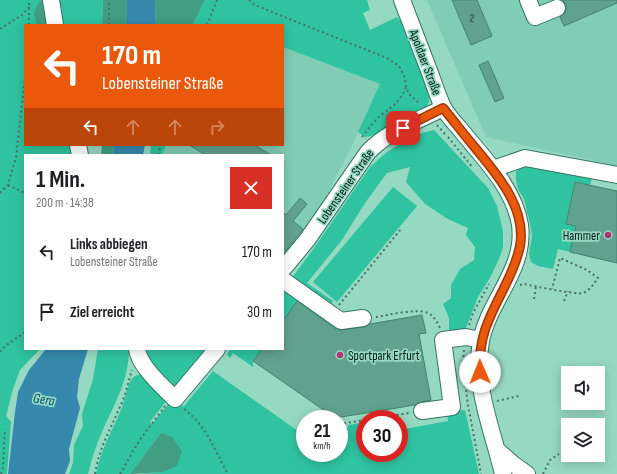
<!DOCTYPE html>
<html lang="de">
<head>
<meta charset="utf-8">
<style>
  :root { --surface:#fff; --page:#f2f2f2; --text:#202124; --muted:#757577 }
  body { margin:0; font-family:"Sofia Sans Condensed",sans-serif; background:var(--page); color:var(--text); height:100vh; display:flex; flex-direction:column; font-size:15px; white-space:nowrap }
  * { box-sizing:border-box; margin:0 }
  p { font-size:13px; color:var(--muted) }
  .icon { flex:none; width:22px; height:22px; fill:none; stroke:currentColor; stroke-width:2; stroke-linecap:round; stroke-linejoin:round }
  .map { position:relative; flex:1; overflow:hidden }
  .side { position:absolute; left:24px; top:154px; width:260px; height:196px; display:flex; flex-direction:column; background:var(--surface); border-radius:0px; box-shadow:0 2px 10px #0003 }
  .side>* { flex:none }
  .banner { position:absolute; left:24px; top:24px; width:260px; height:122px; border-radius:0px; box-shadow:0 2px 10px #0003; background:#ea580c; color:#fff; overflow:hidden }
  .buttons { position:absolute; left:561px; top:366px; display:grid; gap:8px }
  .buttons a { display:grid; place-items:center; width:44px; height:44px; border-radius:0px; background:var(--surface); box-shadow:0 2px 10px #0003; font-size:20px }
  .speed { position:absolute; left:296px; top:410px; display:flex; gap:8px; font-size:20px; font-weight:700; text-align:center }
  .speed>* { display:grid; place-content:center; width:52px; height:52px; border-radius:50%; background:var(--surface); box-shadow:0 2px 10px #0003; line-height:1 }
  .speed small { font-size:10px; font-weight:400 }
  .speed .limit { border:6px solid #d22; background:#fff; color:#111 }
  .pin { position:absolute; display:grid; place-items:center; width:34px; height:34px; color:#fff; margin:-17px; border-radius:8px; box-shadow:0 2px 6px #0006 }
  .me { position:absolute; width:44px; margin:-22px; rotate:359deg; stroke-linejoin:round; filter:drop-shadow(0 0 3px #0008) }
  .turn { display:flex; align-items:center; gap:14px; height:84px; padding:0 12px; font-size:18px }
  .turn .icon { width:52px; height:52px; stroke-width:2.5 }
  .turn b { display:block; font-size:28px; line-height:34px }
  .lanes { display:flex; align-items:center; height:38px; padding:0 12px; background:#0003; justify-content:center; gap:20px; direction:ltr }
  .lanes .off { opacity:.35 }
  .round { display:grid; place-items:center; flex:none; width:42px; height:42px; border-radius:0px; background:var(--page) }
  .summary { display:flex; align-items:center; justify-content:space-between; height:68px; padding:0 12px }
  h1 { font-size:24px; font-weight:700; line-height:30px }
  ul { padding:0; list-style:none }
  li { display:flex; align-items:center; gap:12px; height:60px; padding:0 12px }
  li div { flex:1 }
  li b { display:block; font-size:15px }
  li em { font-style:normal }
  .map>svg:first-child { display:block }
  .built { fill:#81ccb4 }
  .green { fill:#2fc39f }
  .forest { fill:#419d83 }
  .water { fill:#3788ad }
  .building { fill:#60a28d; stroke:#428471 }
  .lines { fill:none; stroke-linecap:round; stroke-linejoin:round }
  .minor-casing { stroke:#337663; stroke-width:18 }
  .path { stroke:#467365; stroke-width:2; stroke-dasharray:2 3; stroke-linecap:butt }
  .minor { stroke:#fff; stroke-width:16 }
  .route-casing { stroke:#983908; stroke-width:10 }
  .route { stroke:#ea580c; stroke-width:7 }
  .poi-dot { fill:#b53178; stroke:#96d9c3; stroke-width:1.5 }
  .labels { text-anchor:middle; stroke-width:3.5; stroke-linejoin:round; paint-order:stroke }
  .number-label { font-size:11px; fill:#193e32 }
  .street-label { font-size:13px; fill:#011c14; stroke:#96d9c3 }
  .poi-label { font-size:13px; fill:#011c14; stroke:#96d9c3; text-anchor:end }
  .water-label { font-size:14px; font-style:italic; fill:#074c67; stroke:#96d9c3 }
</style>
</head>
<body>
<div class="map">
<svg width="617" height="474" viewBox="0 0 617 474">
  <rect width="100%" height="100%" fill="#96d9c3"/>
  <path class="built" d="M427,0H617V166L486,137Z
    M283,47L380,84L355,139L325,199L304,230L283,256V155H162L166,145H283Z"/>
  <path class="green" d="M0,0H103L102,25H25V145H84L85,155H25V349H40L20,370L13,389L6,416L11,422L7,474H0Z
    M205,0H367L370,10L363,13L370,30L397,17L403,22L428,84L426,86C428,93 432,101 426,107L371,136L365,137L358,132L380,84L283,47V25H193Z
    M434,130L488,188L497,206L503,231V247L499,259L490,278L478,297L465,330L449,333V318L443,304L451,298V285L460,269L474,260L475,247L466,235L468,228L448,219L425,204L406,182L410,167L387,173L365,203L342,240L307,283L333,301L330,308L291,279L312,251L370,167L387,152L414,135Z
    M151,145H166L162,155H150Z
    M531,164L593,174L590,185L575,182L566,223L576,226L570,252L558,249L553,269L538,266L531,262L529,253L532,237L531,228L524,199L518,189L516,180V172L520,166Z
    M393,187L417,206L337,302L313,282Z
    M283,286L300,297L283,321Z
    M98,349H129C129,377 117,400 105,425C98,440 92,457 88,474H69L73,463L74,445L83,426L82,414L93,379Z
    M144,349H206L177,385H169L161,376Z
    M230,349H262L253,361V367L233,353L230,358L227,355Z
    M213,371L305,436V453H339V435L345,431L349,425L365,422V453H399V430L448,421L447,413L465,410L479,474H139L163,472L161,433L130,474H96C100,451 112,431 121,410C125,400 126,389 131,380C134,376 137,375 141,374L167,400L150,422L152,424L169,403L184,406Z"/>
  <path class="forest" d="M44,0L52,25H38C37,23 36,21 35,18C32,12 37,6 40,1Z
    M103,0H127V25H102Z
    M155,0H205L193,25H156Z
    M102,145H114L113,155H101Z
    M161,433L172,437L182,451L177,466L163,472L130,474Z"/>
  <path class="water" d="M127,0H155L156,25H127Z
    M114,145H145L143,155H113Z
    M46,349H88L79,379L77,397L80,408L69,449L70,461L65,474H8L15,412L18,392L29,370Z"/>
  <path class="building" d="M452,0H477L492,36L471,45Z
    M562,0H617V3L564,26L560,17L565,13L566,9V4Z
    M488,61L504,98L495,102L479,65Z
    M189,145H255L271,155H206Z
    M575,182L617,191V263L570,252L576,226L566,224Z
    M300,198L307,204L293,221L303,229L283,254V212L286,215Z
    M297,301L336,329L342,330L364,327L370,324L422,315L426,333L419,334L431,400L421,402L415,405L335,418L253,361L262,349H283V321Z"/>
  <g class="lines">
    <defs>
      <path id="minor" d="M51,0L55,25
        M402,0C411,24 421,49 430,73C434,84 438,97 443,107C447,115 454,122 460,129C482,157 514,187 520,225C526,269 489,300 481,341C473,386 493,431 503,474
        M528,0L535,17L557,8
        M78,145L80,155
        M493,169L525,158L617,175
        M283,269L307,240L368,152C388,131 418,121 443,108
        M283,280L341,321L363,318
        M137,349C139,366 163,387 175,399L217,349
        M422,411L452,407L443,340L466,337L481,340
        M497,450L513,464L527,474"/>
    </defs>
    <use href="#minor" class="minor-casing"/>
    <path class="path" d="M249,0L255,5L277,14L387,58L399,66L405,78L406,87L409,94L420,104
      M29,25V0
      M109,25V0
      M207,25L217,0
      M0,29L22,15L30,6
      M437,125L445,134
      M362,137C368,129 374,121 381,115C393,106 400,102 406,87
      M448,137L473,168
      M158,155L161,145
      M8,185L25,193
      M0,193L8,185L16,157L25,78
      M520,285L524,284C534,286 576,295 583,293C590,290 594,284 598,278L587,270L560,258L552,289
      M534,299L536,286
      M564,301L568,291
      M339,305L401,229
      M376,317C389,315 416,308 428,313C434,316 437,322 440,328
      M469,325L473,313L489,284
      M464,350L463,367L468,405L481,474
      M0,352L4,347L25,332
      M497,401L519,396
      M184,409C207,426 214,449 228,474
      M372,419L409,413
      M339,424L365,420
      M1,474L3,467L5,429
      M95,474C99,449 109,432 119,409C125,397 128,383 132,370
      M120,474L139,441L165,406
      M543,474L550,460L559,454"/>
    <use href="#minor" class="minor"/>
  </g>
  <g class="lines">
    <defs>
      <path id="route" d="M403,128L443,108C453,120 462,132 472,144C494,171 527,206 520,246C517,261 511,274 504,288C489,318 478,337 480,372"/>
    </defs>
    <use href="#route" class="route-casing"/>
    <use href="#route" class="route"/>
  </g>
  <g class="poi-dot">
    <circle cx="608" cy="235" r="4"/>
    <circle cx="340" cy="355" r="4"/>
  </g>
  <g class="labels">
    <g class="number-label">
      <text x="472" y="22">2</text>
    </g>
    <g class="street-label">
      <text transform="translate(426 62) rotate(69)" y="5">Apoldaer Straße</text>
      <text transform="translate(345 186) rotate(-55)" y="5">Lobensteiner Straße</text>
    </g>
    <g class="poi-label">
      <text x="600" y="240">Hammer</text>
      <text x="348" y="360" text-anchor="start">Sportpark Erfurt</text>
    </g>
    <g class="water-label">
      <text transform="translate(44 399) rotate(9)" y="5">Gera</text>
    </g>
  </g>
</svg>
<div class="buttons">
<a><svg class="icon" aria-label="sound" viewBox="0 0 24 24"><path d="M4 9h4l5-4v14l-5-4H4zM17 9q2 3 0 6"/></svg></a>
<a><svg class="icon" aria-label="layers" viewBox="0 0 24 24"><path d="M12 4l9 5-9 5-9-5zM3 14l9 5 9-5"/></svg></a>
</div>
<div class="speed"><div>21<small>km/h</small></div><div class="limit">30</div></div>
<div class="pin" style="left:403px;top:128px;background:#d93025"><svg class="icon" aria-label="arrive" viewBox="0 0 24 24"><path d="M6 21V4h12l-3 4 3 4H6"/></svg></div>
<svg class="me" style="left:480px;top:372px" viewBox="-20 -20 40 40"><circle r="19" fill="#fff"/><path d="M0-13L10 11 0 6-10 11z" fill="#ea580c"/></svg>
<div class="banner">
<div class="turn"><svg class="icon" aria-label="left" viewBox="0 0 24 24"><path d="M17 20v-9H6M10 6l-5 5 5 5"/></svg><div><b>170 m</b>Lobensteiner Straße</div></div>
<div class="lanes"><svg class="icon" aria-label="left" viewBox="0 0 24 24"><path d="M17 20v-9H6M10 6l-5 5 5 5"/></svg><svg class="icon off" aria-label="ahead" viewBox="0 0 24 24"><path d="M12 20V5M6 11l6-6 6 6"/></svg><svg class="icon off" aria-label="ahead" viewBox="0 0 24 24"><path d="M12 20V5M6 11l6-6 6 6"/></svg><svg class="icon off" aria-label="right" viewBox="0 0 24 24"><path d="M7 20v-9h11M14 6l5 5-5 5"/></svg></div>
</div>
<section class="side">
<div class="summary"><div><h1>1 Min.</h1><p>200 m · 14:38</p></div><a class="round" style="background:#d93025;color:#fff"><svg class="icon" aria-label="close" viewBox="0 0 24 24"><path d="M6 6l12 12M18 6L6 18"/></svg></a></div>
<ul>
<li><svg class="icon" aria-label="left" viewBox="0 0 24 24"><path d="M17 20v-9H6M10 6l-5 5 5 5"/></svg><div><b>Links abbiegen</b><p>Lobensteiner Straße</p></div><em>170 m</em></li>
<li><svg class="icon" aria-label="arrive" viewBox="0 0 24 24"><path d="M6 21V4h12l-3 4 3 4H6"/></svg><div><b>Ziel erreicht</b></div><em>30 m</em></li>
</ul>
</section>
</div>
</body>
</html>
